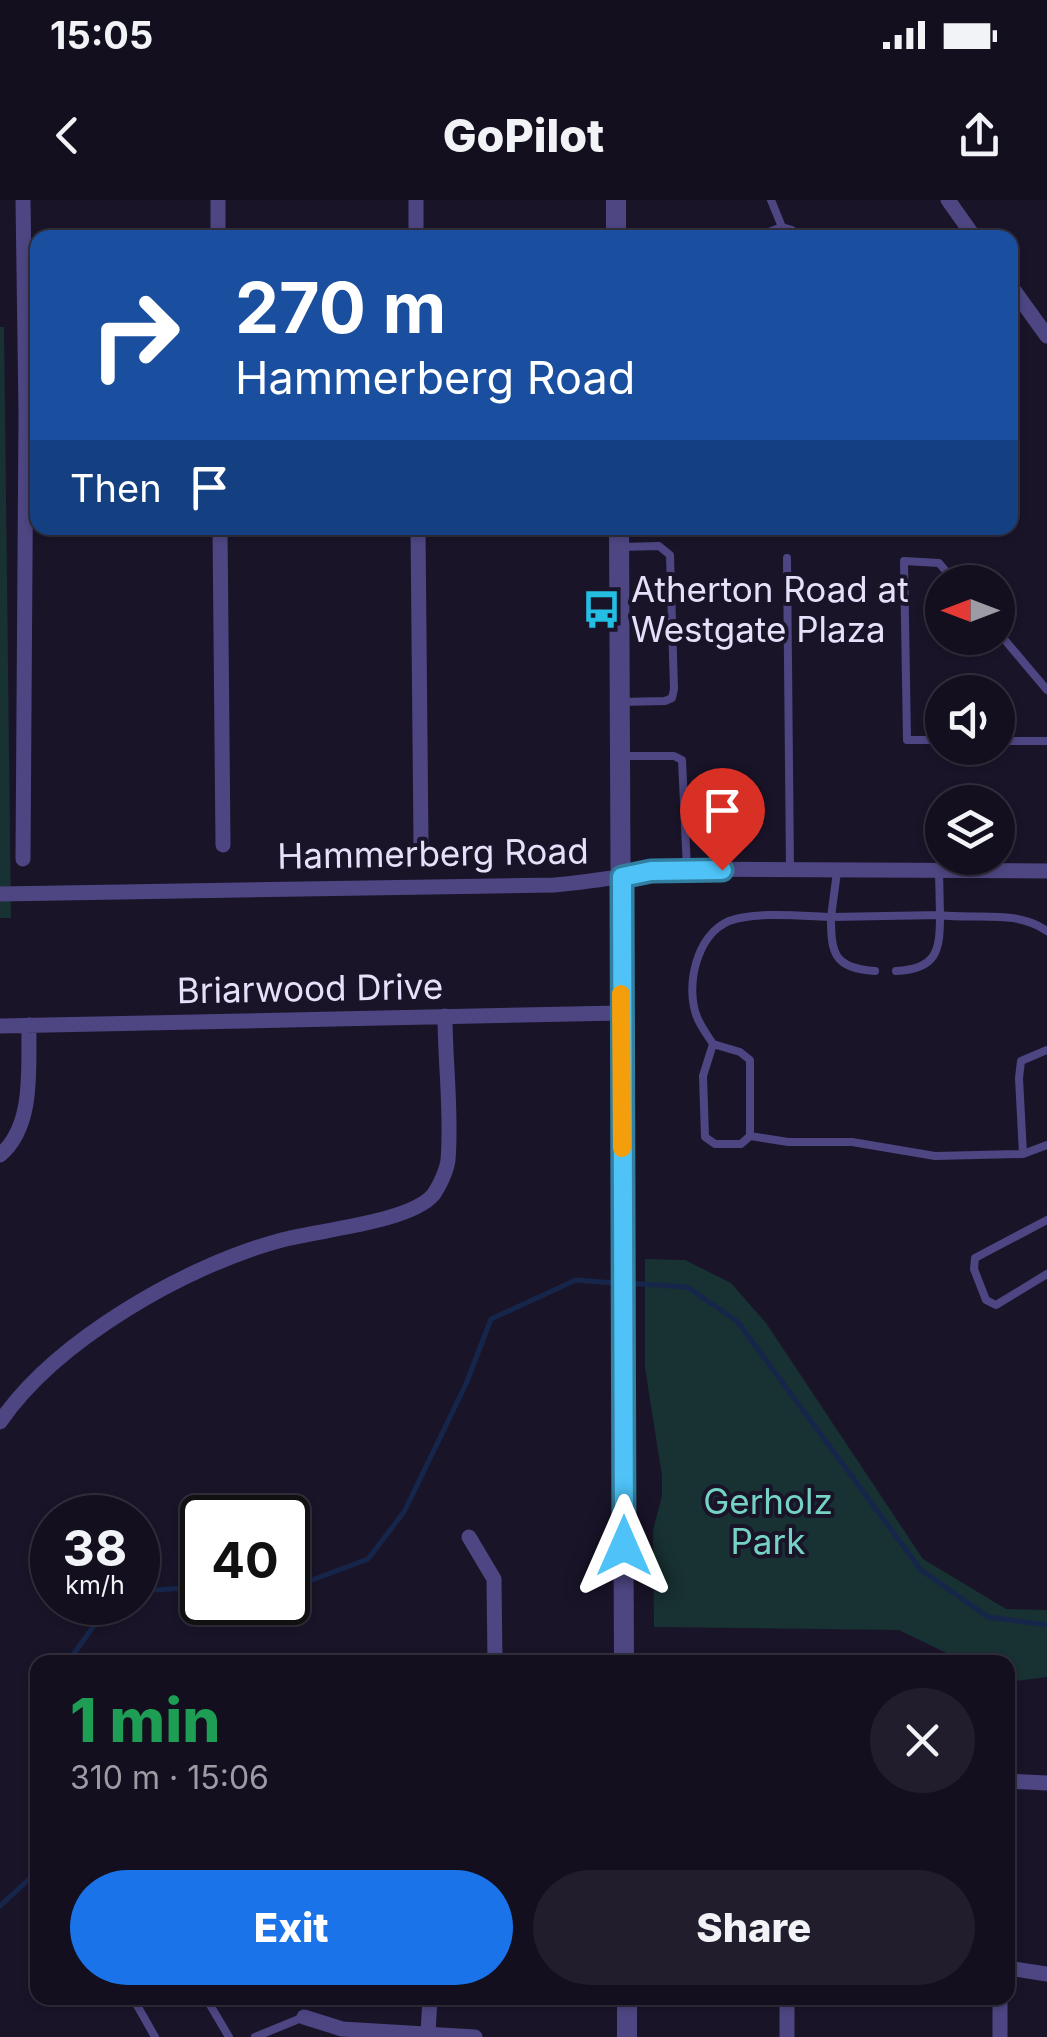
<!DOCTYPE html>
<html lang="en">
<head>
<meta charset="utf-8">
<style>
  :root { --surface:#140f1f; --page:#211d2c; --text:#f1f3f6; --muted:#9d9ca4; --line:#332f3d; --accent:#1a73e8 }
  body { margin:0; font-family:Inter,sans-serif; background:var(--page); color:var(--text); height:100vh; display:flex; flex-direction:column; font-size:38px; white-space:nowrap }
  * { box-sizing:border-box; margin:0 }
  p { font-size:32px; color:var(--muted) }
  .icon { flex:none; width:55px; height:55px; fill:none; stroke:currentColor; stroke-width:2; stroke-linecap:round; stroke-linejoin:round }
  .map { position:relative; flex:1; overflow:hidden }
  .side { position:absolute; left:30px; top:1455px; width:985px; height:350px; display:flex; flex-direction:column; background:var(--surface); border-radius:20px; box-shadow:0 2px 8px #0004,0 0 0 2px var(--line) }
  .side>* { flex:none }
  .hud { position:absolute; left:30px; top:30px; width:988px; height:305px; border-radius:20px; box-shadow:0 2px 8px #0004,0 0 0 2px var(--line); background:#1a4fa0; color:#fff; overflow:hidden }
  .needle { width:65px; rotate:270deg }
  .fabs { position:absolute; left:925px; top:365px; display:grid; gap:20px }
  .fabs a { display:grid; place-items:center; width:90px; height:90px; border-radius:50%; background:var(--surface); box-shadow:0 2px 8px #0004,0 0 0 2px var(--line); font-size:50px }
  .speed { position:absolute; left:30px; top:1295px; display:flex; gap:20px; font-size:50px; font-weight:700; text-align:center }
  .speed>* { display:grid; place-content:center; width:130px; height:130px; border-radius:50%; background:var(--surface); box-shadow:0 2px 8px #0004,0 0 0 2px var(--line); line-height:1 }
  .speed small { font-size:25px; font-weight:400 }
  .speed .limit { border:5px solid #111; border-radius:15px; background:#fff; color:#111 }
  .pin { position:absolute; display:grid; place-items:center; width:85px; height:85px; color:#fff; margin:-102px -42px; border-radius:50% 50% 50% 0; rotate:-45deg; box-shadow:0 0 10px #0007 }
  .pin .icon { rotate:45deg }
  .me { position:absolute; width:110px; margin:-55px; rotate:0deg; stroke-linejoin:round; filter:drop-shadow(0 0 8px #0008) }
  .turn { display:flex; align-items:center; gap:35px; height:210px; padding:0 40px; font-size:45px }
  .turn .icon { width:130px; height:130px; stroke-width:2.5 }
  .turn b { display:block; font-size:70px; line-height:85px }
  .then { display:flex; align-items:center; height:95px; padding:0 40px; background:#0003; gap:20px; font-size:38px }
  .round { display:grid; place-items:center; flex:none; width:105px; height:105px; border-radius:52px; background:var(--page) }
  .overview { display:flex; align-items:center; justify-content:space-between; height:170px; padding:0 40px }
  h1 { font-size:60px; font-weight:800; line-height:75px; color:#1e9e55 }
  .primary-button { display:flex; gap:20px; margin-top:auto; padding:20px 40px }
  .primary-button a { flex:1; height:115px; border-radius:60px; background:var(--accent); color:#fff; font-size:40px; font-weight:800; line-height:115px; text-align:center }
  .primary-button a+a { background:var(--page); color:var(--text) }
  .status { display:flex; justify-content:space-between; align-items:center; height:70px; padding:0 50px; background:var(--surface); direction:ltr }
  .status svg { height:28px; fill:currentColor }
  header { display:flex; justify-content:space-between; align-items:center; height:130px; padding:0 40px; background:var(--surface); font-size:45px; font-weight:800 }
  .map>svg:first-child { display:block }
  .green { fill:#183132 }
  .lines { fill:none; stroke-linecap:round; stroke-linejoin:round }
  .stream { stroke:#16264b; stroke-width:5 }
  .service { stroke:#4d4682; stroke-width:8 }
  .minor { stroke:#4d4682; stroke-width:15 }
  .tertiary { stroke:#4d4682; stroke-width:20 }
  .route-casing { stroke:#337fa1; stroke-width:25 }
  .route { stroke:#4fc3f7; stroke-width:18 }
  .slow { stroke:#f59e0b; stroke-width:18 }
  .labels { text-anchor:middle; stroke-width:8; stroke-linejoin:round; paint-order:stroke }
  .poi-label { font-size:35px; fill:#e6e1fb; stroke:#1a1429; text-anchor:start }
  .street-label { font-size:35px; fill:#e6e1fb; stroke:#1a1429 }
  .park-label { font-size:35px; fill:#74d3c4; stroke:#1a1429 }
</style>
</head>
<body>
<div class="status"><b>15:05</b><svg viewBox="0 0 49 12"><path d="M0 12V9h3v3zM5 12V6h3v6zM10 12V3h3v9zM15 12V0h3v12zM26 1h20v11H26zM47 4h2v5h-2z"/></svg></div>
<header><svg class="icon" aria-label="back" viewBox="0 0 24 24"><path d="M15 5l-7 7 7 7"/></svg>GoPilot<svg class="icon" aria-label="share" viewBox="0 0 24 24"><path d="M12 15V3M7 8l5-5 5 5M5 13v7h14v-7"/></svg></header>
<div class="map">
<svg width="1047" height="1837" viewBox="0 0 1047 1837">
  <rect width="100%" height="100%" fill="#1a1429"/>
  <path class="green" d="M0,127H4L11,718H0Z
    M645,1059L685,1060L731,1083L766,1123L923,1359L1006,1409L1047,1410V1477L1008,1482V1462H965L899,1430L654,1427L653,1330L662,1296V1276L645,1168Z"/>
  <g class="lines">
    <path class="stream" d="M626,1083L687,1087L737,1121L921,1370L988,1417L1047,1425
      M288,1381L312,1380L368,1359L404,1312L466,1184L491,1119L576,1080L615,1083
      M138,1391L202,1387
      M68,1462L105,1410L119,1402
      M0,1706L38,1671"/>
    <path class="service" d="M782,27L792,30L795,38
      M655,38L766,33L782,27L771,0
      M619,347L659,346L670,355L674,489L672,498L665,501L620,502
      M787,358L790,668
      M998,432L1047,490
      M942,540H907L904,361L939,363L955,382
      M998,541H1047
      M622,556H674L682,560L687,669
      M875,771C834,768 831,754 831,717L940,715L939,671
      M896,771C937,769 940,751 940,715C976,720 1016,709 1047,731
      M713,844L703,876L705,937L715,944H741L750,936V860L740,852L713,844C708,836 701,827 697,817C685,787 696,735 729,721C755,711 803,716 831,717L837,672
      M1047,850L1021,861L1019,878L1023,954L1047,945
      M750,936L788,942H852L935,956L1023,954
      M1047,1020L975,1058L974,1069L986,1100L996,1105L1047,1074
      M133,1798L155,1837
      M206,1798L229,1837
      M255,1837L304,1817"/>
    <path class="minor" d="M23,0L26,213L23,659
      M218,0V38
      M416,0V38
      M948,0L975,38
      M1010,85L1047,136
      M220,328L223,645
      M418,328L421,644
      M0,694L554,685C599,682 642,671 687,669L1047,671
      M0,826L621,813
      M0,955C35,926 28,866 29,825
      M0,1222C56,1140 187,1065 282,1040C319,1030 410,1022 433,995C439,987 447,970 448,960C452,913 445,863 445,816
      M469,1337L494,1379L495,1462
      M1008,1581L1047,1583
      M1008,1768L1047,1774
      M787,1798V1837
      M1000,1798V1837
      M304,1817L342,1829L475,1837
      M428,1833L430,1798"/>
    <path class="tertiary" d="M616,0V38
      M619,328L624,1462
      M627,1798V1837"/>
  </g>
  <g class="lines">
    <defs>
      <path id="route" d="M624,1346L622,677L651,671L722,670"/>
    </defs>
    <use href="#route" class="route-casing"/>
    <use href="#route" class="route"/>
    <path class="slow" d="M621,794L622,948"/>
  </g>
  <defs>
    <symbol id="bus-bare" viewBox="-9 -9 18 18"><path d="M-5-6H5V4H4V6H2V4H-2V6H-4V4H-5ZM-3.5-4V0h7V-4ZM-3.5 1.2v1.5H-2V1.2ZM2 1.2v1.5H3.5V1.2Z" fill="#25bee3" stroke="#1a1429" stroke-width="2.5" paint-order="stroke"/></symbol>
  </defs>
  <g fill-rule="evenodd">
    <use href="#bus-bare" x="574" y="382" width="55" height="55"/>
  </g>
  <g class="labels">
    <g class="poi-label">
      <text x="631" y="402">Atherton Road at<tspan x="631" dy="40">Westgate Plaza</tspan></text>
    </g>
    <g class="street-label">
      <text transform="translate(433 654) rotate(-1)" y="12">Hammerberg Road</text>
      <text transform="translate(310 789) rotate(-1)" y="12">Briarwood Drive</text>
    </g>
    <g class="park-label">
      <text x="768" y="1314">Gerholz<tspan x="768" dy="40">Park</tspan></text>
    </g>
  </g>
</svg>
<div class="fabs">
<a><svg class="needle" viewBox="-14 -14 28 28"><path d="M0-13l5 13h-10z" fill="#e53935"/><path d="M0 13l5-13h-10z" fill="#9d9ca4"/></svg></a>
<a><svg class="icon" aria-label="sound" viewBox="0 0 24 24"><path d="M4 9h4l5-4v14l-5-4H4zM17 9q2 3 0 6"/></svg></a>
<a><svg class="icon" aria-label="layers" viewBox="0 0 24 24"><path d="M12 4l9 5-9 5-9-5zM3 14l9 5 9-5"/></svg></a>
</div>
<div class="speed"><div>38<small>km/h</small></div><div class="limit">40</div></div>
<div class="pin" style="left:722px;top:670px;background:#d93025"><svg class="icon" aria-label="arrive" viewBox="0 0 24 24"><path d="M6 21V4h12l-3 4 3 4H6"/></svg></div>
<svg class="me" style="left:624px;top:1346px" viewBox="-20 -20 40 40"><path d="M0-17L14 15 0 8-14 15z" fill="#4fc3f7" stroke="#fff" stroke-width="4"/></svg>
<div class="hud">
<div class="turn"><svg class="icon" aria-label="right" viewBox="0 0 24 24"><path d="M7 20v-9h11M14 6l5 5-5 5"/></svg><div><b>270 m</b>Hammerberg Road</div></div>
<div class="then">Then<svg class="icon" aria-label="arrive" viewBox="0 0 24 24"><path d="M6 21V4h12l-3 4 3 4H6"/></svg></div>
</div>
<section class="side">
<div class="overview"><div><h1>1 min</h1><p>310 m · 15:06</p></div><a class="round"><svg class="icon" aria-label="close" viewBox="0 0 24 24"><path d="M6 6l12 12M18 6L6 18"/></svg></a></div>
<div class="primary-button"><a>Exit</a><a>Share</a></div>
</section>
</div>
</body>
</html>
